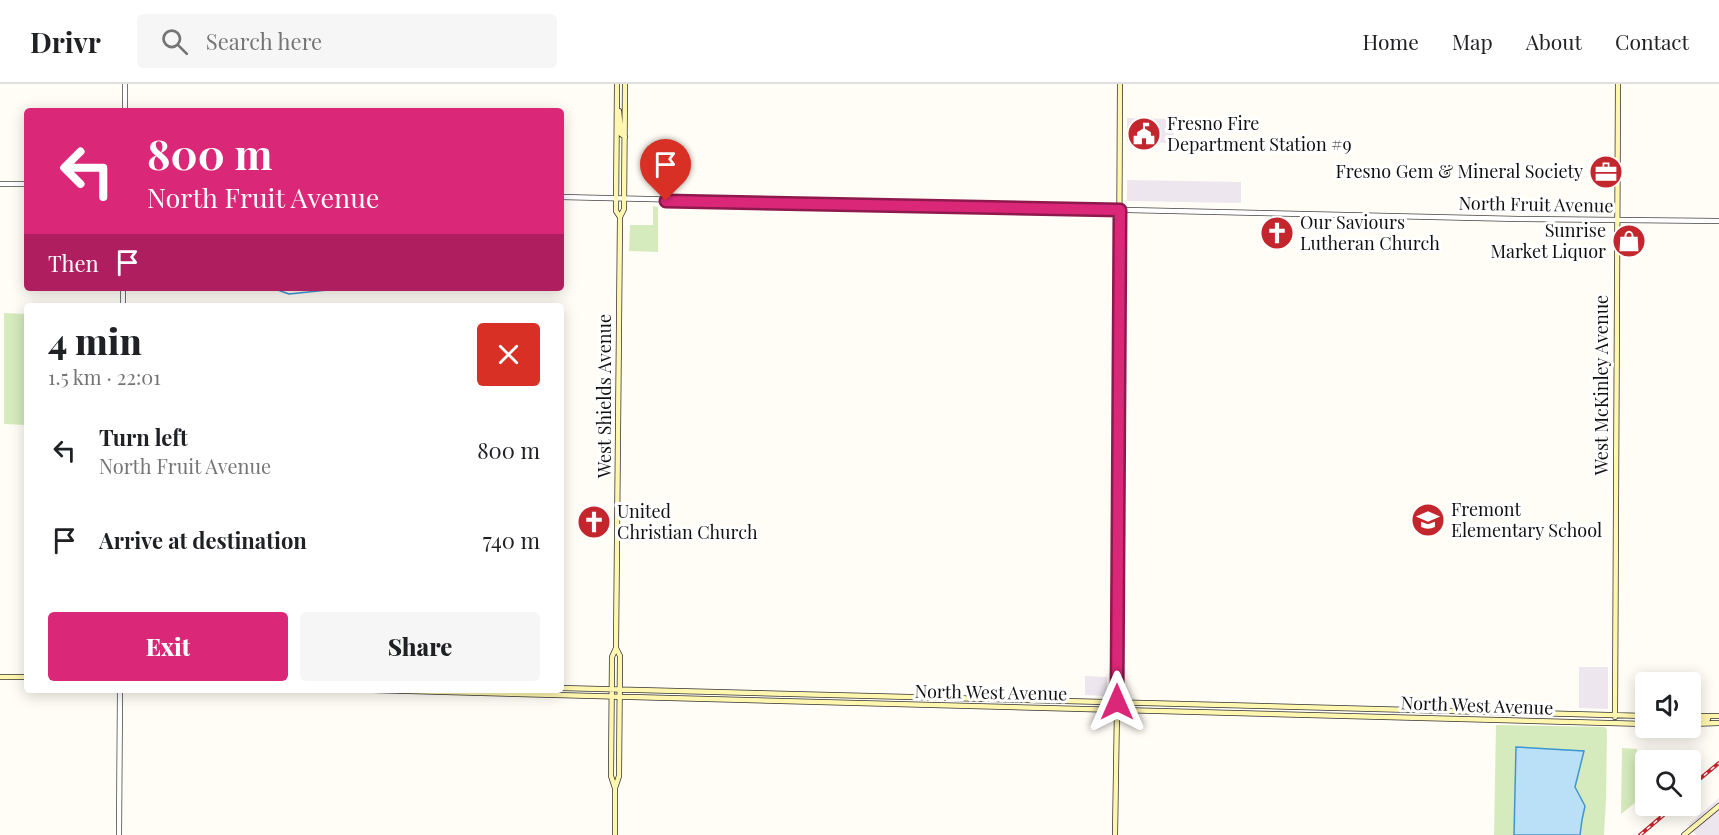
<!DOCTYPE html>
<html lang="en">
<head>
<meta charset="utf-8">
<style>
  :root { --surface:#fff; --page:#f6f6f6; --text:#202124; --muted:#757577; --line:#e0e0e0; --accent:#db2777 }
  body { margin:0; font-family:"Playfair Display",serif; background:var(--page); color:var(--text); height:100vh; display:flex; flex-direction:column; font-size:22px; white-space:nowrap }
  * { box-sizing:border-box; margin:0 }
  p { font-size:20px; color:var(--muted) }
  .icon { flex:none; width:33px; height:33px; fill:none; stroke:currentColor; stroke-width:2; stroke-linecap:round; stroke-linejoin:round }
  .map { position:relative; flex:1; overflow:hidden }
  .sheet { position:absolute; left:24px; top:219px; width:540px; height:390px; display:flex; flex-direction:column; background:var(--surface); border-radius:6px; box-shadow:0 3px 15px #0003 }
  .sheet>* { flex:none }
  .hud { position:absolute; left:24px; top:24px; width:540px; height:183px; border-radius:6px; box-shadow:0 3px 15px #0003; background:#db2777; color:#fff; overflow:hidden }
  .fabs { position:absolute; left:1635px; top:588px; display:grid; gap:12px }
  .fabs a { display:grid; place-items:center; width:66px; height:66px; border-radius:6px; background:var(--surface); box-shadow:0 3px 15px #0003; font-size:30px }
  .pin { position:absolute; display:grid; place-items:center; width:51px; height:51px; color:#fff; margin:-62px -26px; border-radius:50% 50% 50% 0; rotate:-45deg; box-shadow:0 0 6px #0007 }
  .pin .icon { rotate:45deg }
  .me { position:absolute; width:66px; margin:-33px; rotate:0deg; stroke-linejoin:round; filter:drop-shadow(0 0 4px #0008) }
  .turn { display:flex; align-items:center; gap:21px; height:126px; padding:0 24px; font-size:27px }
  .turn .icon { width:78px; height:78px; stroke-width:2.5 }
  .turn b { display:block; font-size:42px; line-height:51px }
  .then { display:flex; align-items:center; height:57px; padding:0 24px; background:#0003; gap:12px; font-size:22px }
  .round { display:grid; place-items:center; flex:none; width:63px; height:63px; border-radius:6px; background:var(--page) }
  .overview { display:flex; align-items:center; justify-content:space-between; height:102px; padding:0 24px }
  h1 { font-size:36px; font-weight:800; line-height:45px }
  .primary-button { display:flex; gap:12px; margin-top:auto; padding:12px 24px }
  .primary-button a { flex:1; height:69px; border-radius:6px; background:var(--accent); color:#fff; font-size:24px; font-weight:800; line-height:69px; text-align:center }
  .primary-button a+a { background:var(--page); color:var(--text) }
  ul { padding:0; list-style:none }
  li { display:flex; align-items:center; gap:18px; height:90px; padding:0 24px }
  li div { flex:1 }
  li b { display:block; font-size:22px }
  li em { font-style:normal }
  header { display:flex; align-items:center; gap:36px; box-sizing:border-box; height:84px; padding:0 30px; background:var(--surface); border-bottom:2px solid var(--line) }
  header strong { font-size:28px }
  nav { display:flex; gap:33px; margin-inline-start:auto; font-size:21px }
  .search { width:420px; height:54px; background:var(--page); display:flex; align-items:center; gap:15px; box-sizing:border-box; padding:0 21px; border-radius:6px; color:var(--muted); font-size:22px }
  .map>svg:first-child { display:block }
  .industrial { fill:#eee6ef }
  .green { fill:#d5ebbd }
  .water { fill:#b9e0f7; stroke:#3f96cf; stroke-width:1.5 }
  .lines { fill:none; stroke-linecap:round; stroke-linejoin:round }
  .stream { stroke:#3f96cf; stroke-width:1.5 }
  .tertiary-casing { stroke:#444; stroke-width:6 }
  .secondary-casing { stroke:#333; stroke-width:6 }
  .tertiary { stroke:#fff; stroke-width:4.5 }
  .secondary { stroke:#fff6b0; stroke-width:4.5 }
  .rail-casing { stroke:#c4262e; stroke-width:4 }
  .rail { stroke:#fff; stroke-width:1.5; stroke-dasharray:4.5; stroke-linecap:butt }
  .route-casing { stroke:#8e194d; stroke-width:15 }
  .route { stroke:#db2777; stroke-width:10 }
  .labels { text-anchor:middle; stroke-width:6; stroke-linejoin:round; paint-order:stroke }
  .poi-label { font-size:18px; fill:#111; stroke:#fff; text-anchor:start }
  .street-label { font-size:18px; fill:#111; stroke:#fff }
</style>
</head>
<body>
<header>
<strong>Drivr</strong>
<div class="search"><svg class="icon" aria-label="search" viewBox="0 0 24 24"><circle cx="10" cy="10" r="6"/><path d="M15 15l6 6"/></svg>Search here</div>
<nav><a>Home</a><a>Map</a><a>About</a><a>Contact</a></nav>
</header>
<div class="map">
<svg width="1719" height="751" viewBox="0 0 1719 751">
  <rect width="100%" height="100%" fill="#fffdf5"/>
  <path class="industrial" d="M1127,34L1174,35V59L1127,58Z
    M1127,96L1241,98V119L1127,117Z
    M1579,583H1608V625L1579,624Z
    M1085,592L1107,593V609L1104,612L1085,611Z
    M1719,714V751H1696L1688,741Z"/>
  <path class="green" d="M653,122L658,123V168L629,167L630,141H653Z
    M4,229L27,230V341L4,340Z
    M1496,641L1605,643L1607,646L1606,715L1604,751H1494Z
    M1622,664L1637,665L1636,718L1621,730Z"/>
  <path class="water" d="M1516,663L1584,667L1575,703L1585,722L1582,736L1580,751H1514Z"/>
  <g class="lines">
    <path class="stream" d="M272,204L289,210L347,204"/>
    <defs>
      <path id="tertiary" d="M125,27V0
        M0,100H27
        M561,113L1519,135L1719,137
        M123,222V204
        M119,751L120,606"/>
      <path id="secondary" d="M619,27L621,50L625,53
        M620,133L624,125L625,0
        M0,593H27
        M561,604L1646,632
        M372,606L1646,640
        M1690,632H1719
        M1615,633L1618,0
        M1690,640L1719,639
        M1693,640L1695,635H1708
        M615,704L611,692L612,573L616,564L620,133L616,127L617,0
        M615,751V704L619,692L620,572L616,564
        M1115,751L1117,625L1120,0
        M1684,751L1719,722"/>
    </defs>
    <use href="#tertiary" class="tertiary-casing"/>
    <use href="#secondary" class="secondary-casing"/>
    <use href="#tertiary" class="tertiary"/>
    <use href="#secondary" class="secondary"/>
    <defs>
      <path id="rail" d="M1690,703L1719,679
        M1640,751L1674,722"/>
    </defs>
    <use href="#rail" class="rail-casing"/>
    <use href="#rail" class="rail"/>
  </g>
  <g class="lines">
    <defs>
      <path id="route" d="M666,117L1120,126L1117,618"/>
    </defs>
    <use href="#route" class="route-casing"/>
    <use href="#route" class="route"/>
  </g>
  <defs>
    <symbol id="civic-disc" viewBox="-11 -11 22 22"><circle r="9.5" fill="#c4262e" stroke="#fff"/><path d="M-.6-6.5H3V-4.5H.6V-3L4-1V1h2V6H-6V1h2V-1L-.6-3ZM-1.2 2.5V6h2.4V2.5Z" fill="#fff"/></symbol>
    <symbol id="office-disc" viewBox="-11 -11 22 22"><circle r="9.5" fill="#c4262e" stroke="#fff"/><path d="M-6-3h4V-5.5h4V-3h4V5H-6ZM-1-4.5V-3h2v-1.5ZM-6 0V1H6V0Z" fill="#fff"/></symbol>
    <symbol id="church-disc" viewBox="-11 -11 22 22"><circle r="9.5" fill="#c4262e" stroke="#fff"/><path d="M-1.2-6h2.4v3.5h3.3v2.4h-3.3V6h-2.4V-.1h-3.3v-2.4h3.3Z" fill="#fff"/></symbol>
    <symbol id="shop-disc" viewBox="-11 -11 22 22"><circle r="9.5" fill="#c4262e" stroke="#fff"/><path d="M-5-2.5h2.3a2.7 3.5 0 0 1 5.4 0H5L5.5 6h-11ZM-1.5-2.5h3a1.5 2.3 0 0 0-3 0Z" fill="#fff"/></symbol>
    <symbol id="school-disc" viewBox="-11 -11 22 22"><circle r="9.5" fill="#c4262e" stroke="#fff"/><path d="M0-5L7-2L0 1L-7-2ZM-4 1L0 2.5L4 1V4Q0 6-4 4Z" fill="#fff"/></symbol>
  </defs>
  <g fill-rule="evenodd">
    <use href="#civic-disc" x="1125" y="31" width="38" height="38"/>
    <use href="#office-disc" x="1587" y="69" width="38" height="38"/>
    <use href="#church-disc" x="1258" y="130" width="38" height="38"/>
    <use href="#shop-disc" x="1610" y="138" width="38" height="38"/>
    <use href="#school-disc" x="1409" y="417" width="38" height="38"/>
    <use href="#church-disc" x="575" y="419" width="38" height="38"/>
  </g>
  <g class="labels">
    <g class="poi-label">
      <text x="1167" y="46">Fresno Fire<tspan x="1167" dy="21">Department Station #9</tspan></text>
      <text x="1583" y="94" text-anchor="end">Fresno Gem &amp; Mineral Society</text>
      <text x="1300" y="145">Our Saviours<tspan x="1300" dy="21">Lutheran Church</tspan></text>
      <text x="1606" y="153" text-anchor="end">Sunrise<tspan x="1606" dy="21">Market Liquor</tspan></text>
      <text x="1451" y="432">Fremont<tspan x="1451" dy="21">Elementary School</tspan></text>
      <text x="617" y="434">United<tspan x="617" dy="21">Christian Church</tspan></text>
    </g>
    <g class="street-label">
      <text transform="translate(1536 121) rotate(1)" y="6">North Fruit Avenue</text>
      <text transform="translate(1602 301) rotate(-90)" y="6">West McKinley Avenue</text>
      <text transform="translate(605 312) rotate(-90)" y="6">West Shields Avenue</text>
      <text transform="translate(991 609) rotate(1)" y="6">North West Avenue</text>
      <text transform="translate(1477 622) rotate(2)" y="6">North West Avenue</text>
    </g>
  </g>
</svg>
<div class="fabs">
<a><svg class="icon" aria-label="sound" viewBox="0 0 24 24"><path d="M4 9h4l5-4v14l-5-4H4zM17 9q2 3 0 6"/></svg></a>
<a><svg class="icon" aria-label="search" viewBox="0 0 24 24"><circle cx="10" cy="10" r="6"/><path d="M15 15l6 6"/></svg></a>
</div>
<div class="pin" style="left:666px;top:117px;background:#d93025"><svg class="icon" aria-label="arrive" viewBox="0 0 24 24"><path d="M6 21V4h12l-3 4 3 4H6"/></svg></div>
<svg class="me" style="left:1117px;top:618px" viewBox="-20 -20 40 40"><path d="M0-17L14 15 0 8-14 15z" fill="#db2777" stroke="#fff" stroke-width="4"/></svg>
<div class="hud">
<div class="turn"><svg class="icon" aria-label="left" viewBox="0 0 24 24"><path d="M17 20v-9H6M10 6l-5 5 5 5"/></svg><div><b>800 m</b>North Fruit Avenue</div></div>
<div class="then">Then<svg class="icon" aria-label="arrive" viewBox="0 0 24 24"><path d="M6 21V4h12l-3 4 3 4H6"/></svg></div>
</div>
<section class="sheet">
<div class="overview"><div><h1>4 min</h1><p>1.5 km · 22:01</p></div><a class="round" style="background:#d93025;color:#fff"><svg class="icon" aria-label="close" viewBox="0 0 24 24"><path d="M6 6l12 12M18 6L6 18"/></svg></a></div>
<ul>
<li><svg class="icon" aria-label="left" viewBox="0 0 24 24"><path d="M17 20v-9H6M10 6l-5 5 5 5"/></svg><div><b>Turn left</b><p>North Fruit Avenue</p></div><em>800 m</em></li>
<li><svg class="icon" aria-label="arrive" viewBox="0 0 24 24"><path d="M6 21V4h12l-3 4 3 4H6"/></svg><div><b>Arrive at destination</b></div><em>740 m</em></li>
</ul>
<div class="primary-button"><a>Exit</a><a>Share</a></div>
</section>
</div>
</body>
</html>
